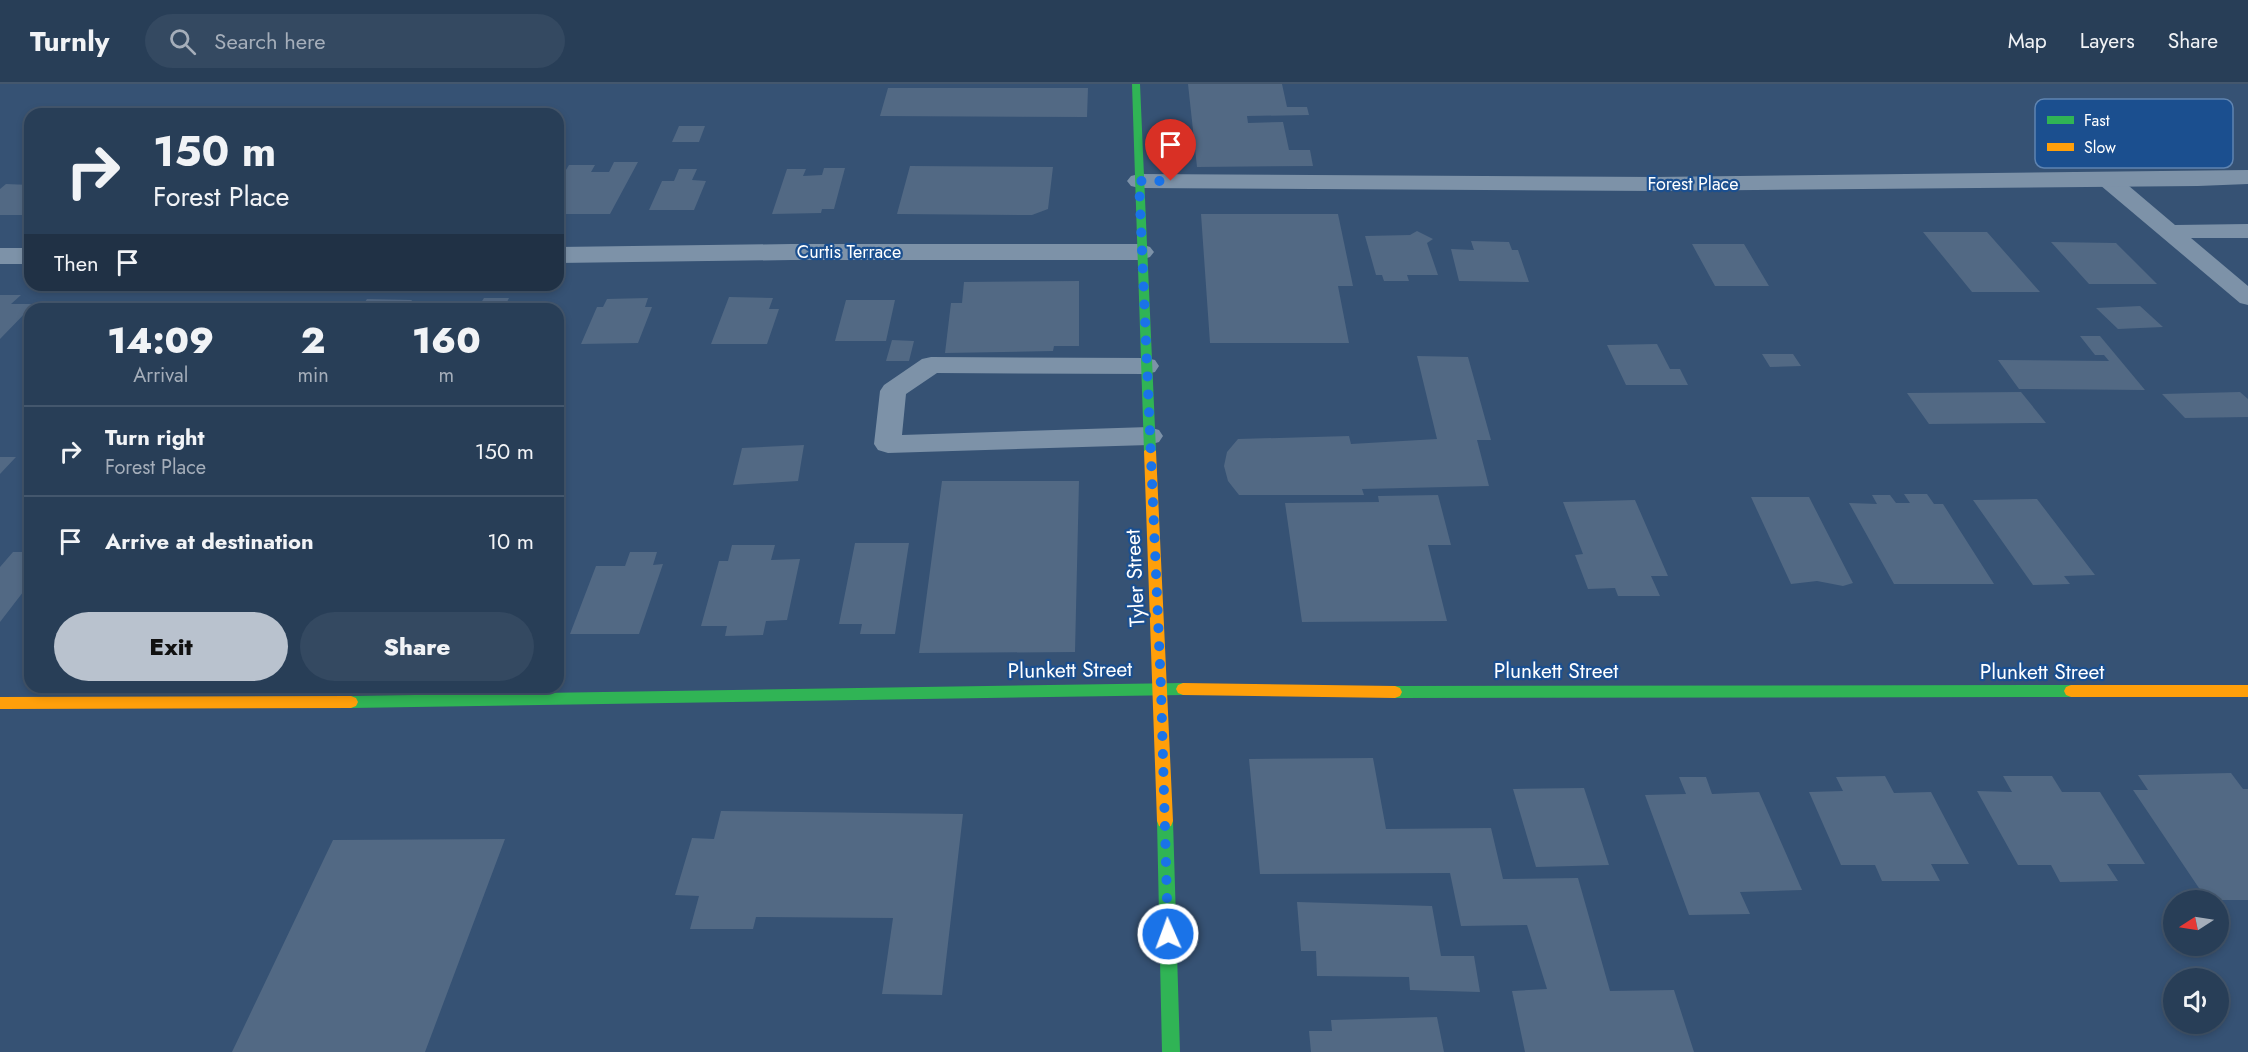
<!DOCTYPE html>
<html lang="en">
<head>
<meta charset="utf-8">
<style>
  :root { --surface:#283e57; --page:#344961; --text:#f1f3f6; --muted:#a5aeba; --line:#44576d; --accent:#b9c2ce }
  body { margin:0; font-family:Jost,sans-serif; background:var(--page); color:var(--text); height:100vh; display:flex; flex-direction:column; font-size:22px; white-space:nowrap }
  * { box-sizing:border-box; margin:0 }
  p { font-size:20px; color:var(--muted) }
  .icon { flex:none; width:33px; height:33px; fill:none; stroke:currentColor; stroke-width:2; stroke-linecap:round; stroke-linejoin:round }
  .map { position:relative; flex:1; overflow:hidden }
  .side { position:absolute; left:24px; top:219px; width:540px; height:390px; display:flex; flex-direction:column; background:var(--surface); border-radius:18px; box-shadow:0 3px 9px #0003,0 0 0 2px var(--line) }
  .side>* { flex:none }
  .top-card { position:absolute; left:24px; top:24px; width:540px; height:183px; border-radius:18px; box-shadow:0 3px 9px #0003,0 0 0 2px var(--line); background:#283e57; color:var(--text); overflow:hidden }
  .needle { width:39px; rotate:258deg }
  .fabs { position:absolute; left:2163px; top:806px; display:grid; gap:12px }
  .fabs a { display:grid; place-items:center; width:66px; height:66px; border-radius:50%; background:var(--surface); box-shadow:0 3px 9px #0003,0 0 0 2px var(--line); font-size:30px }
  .pin { position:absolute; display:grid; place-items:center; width:51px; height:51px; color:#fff; margin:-62px -26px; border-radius:50% 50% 50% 0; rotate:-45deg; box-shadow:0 0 6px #0007 }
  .pin .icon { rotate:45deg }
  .me { position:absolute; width:66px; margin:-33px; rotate:358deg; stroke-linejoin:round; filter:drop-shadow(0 0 4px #0008) }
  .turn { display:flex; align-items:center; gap:21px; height:126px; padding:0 30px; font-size:27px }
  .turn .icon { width:78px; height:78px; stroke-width:2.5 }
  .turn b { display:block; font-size:42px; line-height:51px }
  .then { display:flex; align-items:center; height:57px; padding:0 30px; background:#0003; gap:12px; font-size:22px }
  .eta { display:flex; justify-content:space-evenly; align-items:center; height:102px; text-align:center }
  .eta b { font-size:36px; font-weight:800; line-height:42px }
  .action { display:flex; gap:12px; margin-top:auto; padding:12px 30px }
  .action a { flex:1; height:69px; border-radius:36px; background:var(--accent); color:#111; font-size:24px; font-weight:800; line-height:69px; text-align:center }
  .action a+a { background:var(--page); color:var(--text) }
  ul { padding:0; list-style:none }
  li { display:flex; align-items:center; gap:18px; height:90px; padding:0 30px; border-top:2px solid var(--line) }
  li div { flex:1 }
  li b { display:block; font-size:22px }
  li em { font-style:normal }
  header { display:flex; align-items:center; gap:36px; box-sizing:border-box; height:84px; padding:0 30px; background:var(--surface); border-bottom:2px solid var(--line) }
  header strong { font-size:28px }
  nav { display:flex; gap:33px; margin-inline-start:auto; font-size:21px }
  .search { width:420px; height:54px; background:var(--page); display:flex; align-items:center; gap:15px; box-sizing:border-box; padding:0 21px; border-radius:33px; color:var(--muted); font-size:22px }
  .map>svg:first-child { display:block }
  .building { fill:#526984 }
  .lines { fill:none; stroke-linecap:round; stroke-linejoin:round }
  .lane { fill:#7d92a8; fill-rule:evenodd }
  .street { fill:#7d92a8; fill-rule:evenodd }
  .fast { fill:#30b455; fill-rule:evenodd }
  .slow { fill:#ff9f0a; fill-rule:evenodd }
  .route { stroke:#1a73e8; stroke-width:10; stroke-dasharray:0 18 }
  .labels { text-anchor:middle; stroke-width:4.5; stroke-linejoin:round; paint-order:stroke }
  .far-street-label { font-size:18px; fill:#fff; stroke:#1b4f8f }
  .street-label { font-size:21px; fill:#fff; stroke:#1b4f8f }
  .key { fill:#1b4f8f; stroke:#5f84b1; stroke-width:1.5 }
  .key-label { font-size:16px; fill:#fff }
</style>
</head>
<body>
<header>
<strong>Turnly</strong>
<div class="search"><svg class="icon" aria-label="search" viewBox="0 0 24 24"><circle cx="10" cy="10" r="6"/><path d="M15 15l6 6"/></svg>Search here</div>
<nav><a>Map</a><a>Layers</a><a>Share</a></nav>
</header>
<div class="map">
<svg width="2248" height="968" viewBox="0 0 2248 968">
  <rect width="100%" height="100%" fill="#365274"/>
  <path class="building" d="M1188,0H1282L1287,23H1307L1309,31L1247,32L1248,39L1283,38L1289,66H1310L1313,82L1197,83Z
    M888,4H1088L1087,33L880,32Z
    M679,42H705L699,58H672Z
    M614,78H638L610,130H558V99L569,81H595L591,88H609Z
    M910,82L1053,83L1048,125L1032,131L897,130Z
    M824,84H845L834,125H822L821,129L772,130L787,85H806L803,92L822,91Z
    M679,85H697L692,96L706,97L694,126H649L662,97H674Z
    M6,100L30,101V131H0V105Z
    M1201,130H1338L1353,202H1338L1349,259H1210Z
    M1417,147L1433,155L1427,159L1438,191H1407L1409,197H1384L1382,191H1376L1365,152L1410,151Z
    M1923,148H1987L2040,208H1972Z
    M1471,157L1509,158L1512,166H1518L1529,198L1459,197L1451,165L1474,166Z
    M2051,158L2116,159L2157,200H2089Z
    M1692,160H1744L1769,202H1715Z
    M1079,197V262H1054L1053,267L945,269L951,219H962L964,198Z
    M0,211H21L11,220H34L0,255Z
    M729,213L773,214L769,225H779L767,260H711Z
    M484,214H509L507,218H525L522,225H477Z
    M648,214L645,223H652L638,259L581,260L597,223H603L607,215Z
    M367,215L412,216L406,225H360Z
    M846,216H895L886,257H835Z
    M308,218L304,225H242L246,220Z
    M2140,222L2163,243L2118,245L2096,224Z
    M2080,252H2100L2145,306L2019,305L1998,276L2109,277L2104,271H2095Z
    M892,256L914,257L909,277H886Z
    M1657,260L1670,285H1680L1688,301H1626L1607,261Z
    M1762,270H1793L1801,282L1770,283Z
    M1417,272L1468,273L1491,356H1477L1489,402L1362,405L1364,411H1239L1228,397L1224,382L1227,368L1238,355L1349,352L1351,360L1437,355Z
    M2021,308L2046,339L1929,340L1907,309Z
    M2240,308L2248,315V333L2185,334L2162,310Z
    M804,361L798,397L733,401L742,364Z
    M0,373H16L0,390Z
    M942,397H1079L1075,568L919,569Z
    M1904,410H1927L1934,420H1943L1994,500H1894L1849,419L1877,420L1872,411H1890L1896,419H1910Z
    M1438,411L1451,461H1428L1447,537L1302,538L1285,419L1379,418L1378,412Z
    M1751,413H1809L1853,499L1843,502L1817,497L1791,500Z
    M2037,415L2095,491L2064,492L2070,500L2033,501L1973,416Z
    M1635,416L1668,492H1651L1660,512H1618L1615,504L1588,505L1575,471L1583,470L1563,418Z
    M855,459H909L895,550H860L862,540H839Z
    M732,461H775L771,476L800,475L787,536L766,537L763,551L725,552L727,542H701L719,477H728Z
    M13,468H30V499L0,538V483Z
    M630,468H657L653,481L663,480L639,550H570L596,482H625Z
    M1373,674L1386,745L1491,744L1503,795L1578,794L1610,907L1674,906L1694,968H1525L1512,907L1547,905L1527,841L1461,842L1450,789L1260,790L1249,675Z
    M2231,689L2243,705H2248V816H2207L2133,706H2148L2138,691Z
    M1885,692L1894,709L1931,708L1969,780H1931L1940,797H1882L1875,781H1841L1809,708L1843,707L1836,693Z
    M2003,692H2052L2062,708H2100L2145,780H2107L2118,797L2060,798L2051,781H2018L1977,707L2012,708Z
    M1679,693H1706L1712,710L1759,708L1802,806L1740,808L1750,830L1689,831L1645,711L1686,710Z
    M1584,704L1609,781L1536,783L1513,705Z
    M721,727L963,730L942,911L882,910L893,834L756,833L753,845H690L699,812L675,811L692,754L714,755Z
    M505,755L425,968H232L333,756Z
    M1297,818L1432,822L1441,872H1474L1480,908L1410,906L1409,893L1317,892L1316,867H1301Z
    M1437,933L1444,968H1311L1309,947H1332L1331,936Z"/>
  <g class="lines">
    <path class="lane" d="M2108,90L2116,91L2175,141L2248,140V154H2191L2248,202V221L2240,219L2100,101L2097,96L2100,91Z
      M931,273L1146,274L1155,276L1159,282L1155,288L1146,290L937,289L906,310L902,351L1149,343L1159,346L1163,352L1159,358L1149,361L888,369L878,366L874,360L880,307L884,301L922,275Z"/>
    <path class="street" d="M2248,86V100L2198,102L1655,107L1139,104L1131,102L1127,97L1131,92L1139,90L1655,93Z
      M792,160H1141L1150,163L1154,168L1150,173L1141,176H792L558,179V163Z
      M0,164H30V180H0Z"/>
    <path class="fast" d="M1132,0H1140L1156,367L1150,371L1144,367Z
      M1183,599L1188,601L1190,605L1188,609L1183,611L351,624L346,622L344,618L346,614L351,612Z
      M2071,601L2076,603L2078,607L2076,611L2071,613L1395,614L1390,612L1388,608L1390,604L1395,602Z
      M1165,730L1171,732L1173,737L1180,968H1162L1157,737L1159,732Z"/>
    <path class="slow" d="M1150,363L1156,367L1173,737L1171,742L1165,744L1159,742L1157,737L1144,367Z
      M1183,599L1395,602L1400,604L1402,608L1400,612L1395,614L1183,611L1178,609L1176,605L1178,601Z
      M2071,601H2248V613H2071L2066,611L2064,607L2066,603Z
      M351,612L356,614L358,618L356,622L351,624L0,625V613Z"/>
  </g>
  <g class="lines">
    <path class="route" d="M1168,850L1161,604L1139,97H1171"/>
  </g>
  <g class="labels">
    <g class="far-street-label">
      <text x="1693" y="106">Forest Place</text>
      <text x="849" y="174">Curtis Terrace</text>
    </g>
    <g class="street-label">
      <text transform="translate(1135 494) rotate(-93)" y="7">Tyler Street</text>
      <text transform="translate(1070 586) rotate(-1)" y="7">Plunkett Street</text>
      <text x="1556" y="594">Plunkett Street</text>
      <text x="2042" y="595">Plunkett Street</text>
    </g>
  </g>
  <rect x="2035" y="15" width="198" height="69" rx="9" class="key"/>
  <rect x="2047" y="32" width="27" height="8" fill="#30b455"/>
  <rect x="2047" y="59" width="27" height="8" fill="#ff9f0a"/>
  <g class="key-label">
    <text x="2084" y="42">Fast</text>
    <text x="2084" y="69">Slow</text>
  </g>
</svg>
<div class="fabs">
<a><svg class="needle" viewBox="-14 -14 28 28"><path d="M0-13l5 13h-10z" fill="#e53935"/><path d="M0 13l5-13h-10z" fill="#a5aeba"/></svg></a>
<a><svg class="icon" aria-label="sound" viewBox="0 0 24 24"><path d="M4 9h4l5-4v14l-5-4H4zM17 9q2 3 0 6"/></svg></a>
</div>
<div class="pin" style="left:1171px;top:97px;background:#d93025"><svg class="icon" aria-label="arrive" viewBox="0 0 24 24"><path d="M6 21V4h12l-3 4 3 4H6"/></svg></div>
<svg class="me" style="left:1168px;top:850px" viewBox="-20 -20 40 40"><circle r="17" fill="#1a73e8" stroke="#fff" stroke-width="3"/><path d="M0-11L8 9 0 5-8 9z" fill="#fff"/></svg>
<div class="top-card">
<div class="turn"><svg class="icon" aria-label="right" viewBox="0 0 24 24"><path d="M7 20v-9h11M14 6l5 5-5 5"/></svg><div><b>150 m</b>Forest Place</div></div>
<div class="then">Then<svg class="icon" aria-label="arrive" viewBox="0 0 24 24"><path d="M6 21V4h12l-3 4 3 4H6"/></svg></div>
</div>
<section class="side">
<div class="eta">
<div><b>14:09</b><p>Arrival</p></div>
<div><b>2</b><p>min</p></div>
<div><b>160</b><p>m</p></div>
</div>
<ul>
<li><svg class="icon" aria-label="right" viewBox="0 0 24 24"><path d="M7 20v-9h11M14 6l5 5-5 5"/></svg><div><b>Turn right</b><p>Forest Place</p></div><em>150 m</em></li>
<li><svg class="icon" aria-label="arrive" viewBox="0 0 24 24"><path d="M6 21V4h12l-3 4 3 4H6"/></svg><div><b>Arrive at destination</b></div><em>10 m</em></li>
</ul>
<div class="action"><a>Exit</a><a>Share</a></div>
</section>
</div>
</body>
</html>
